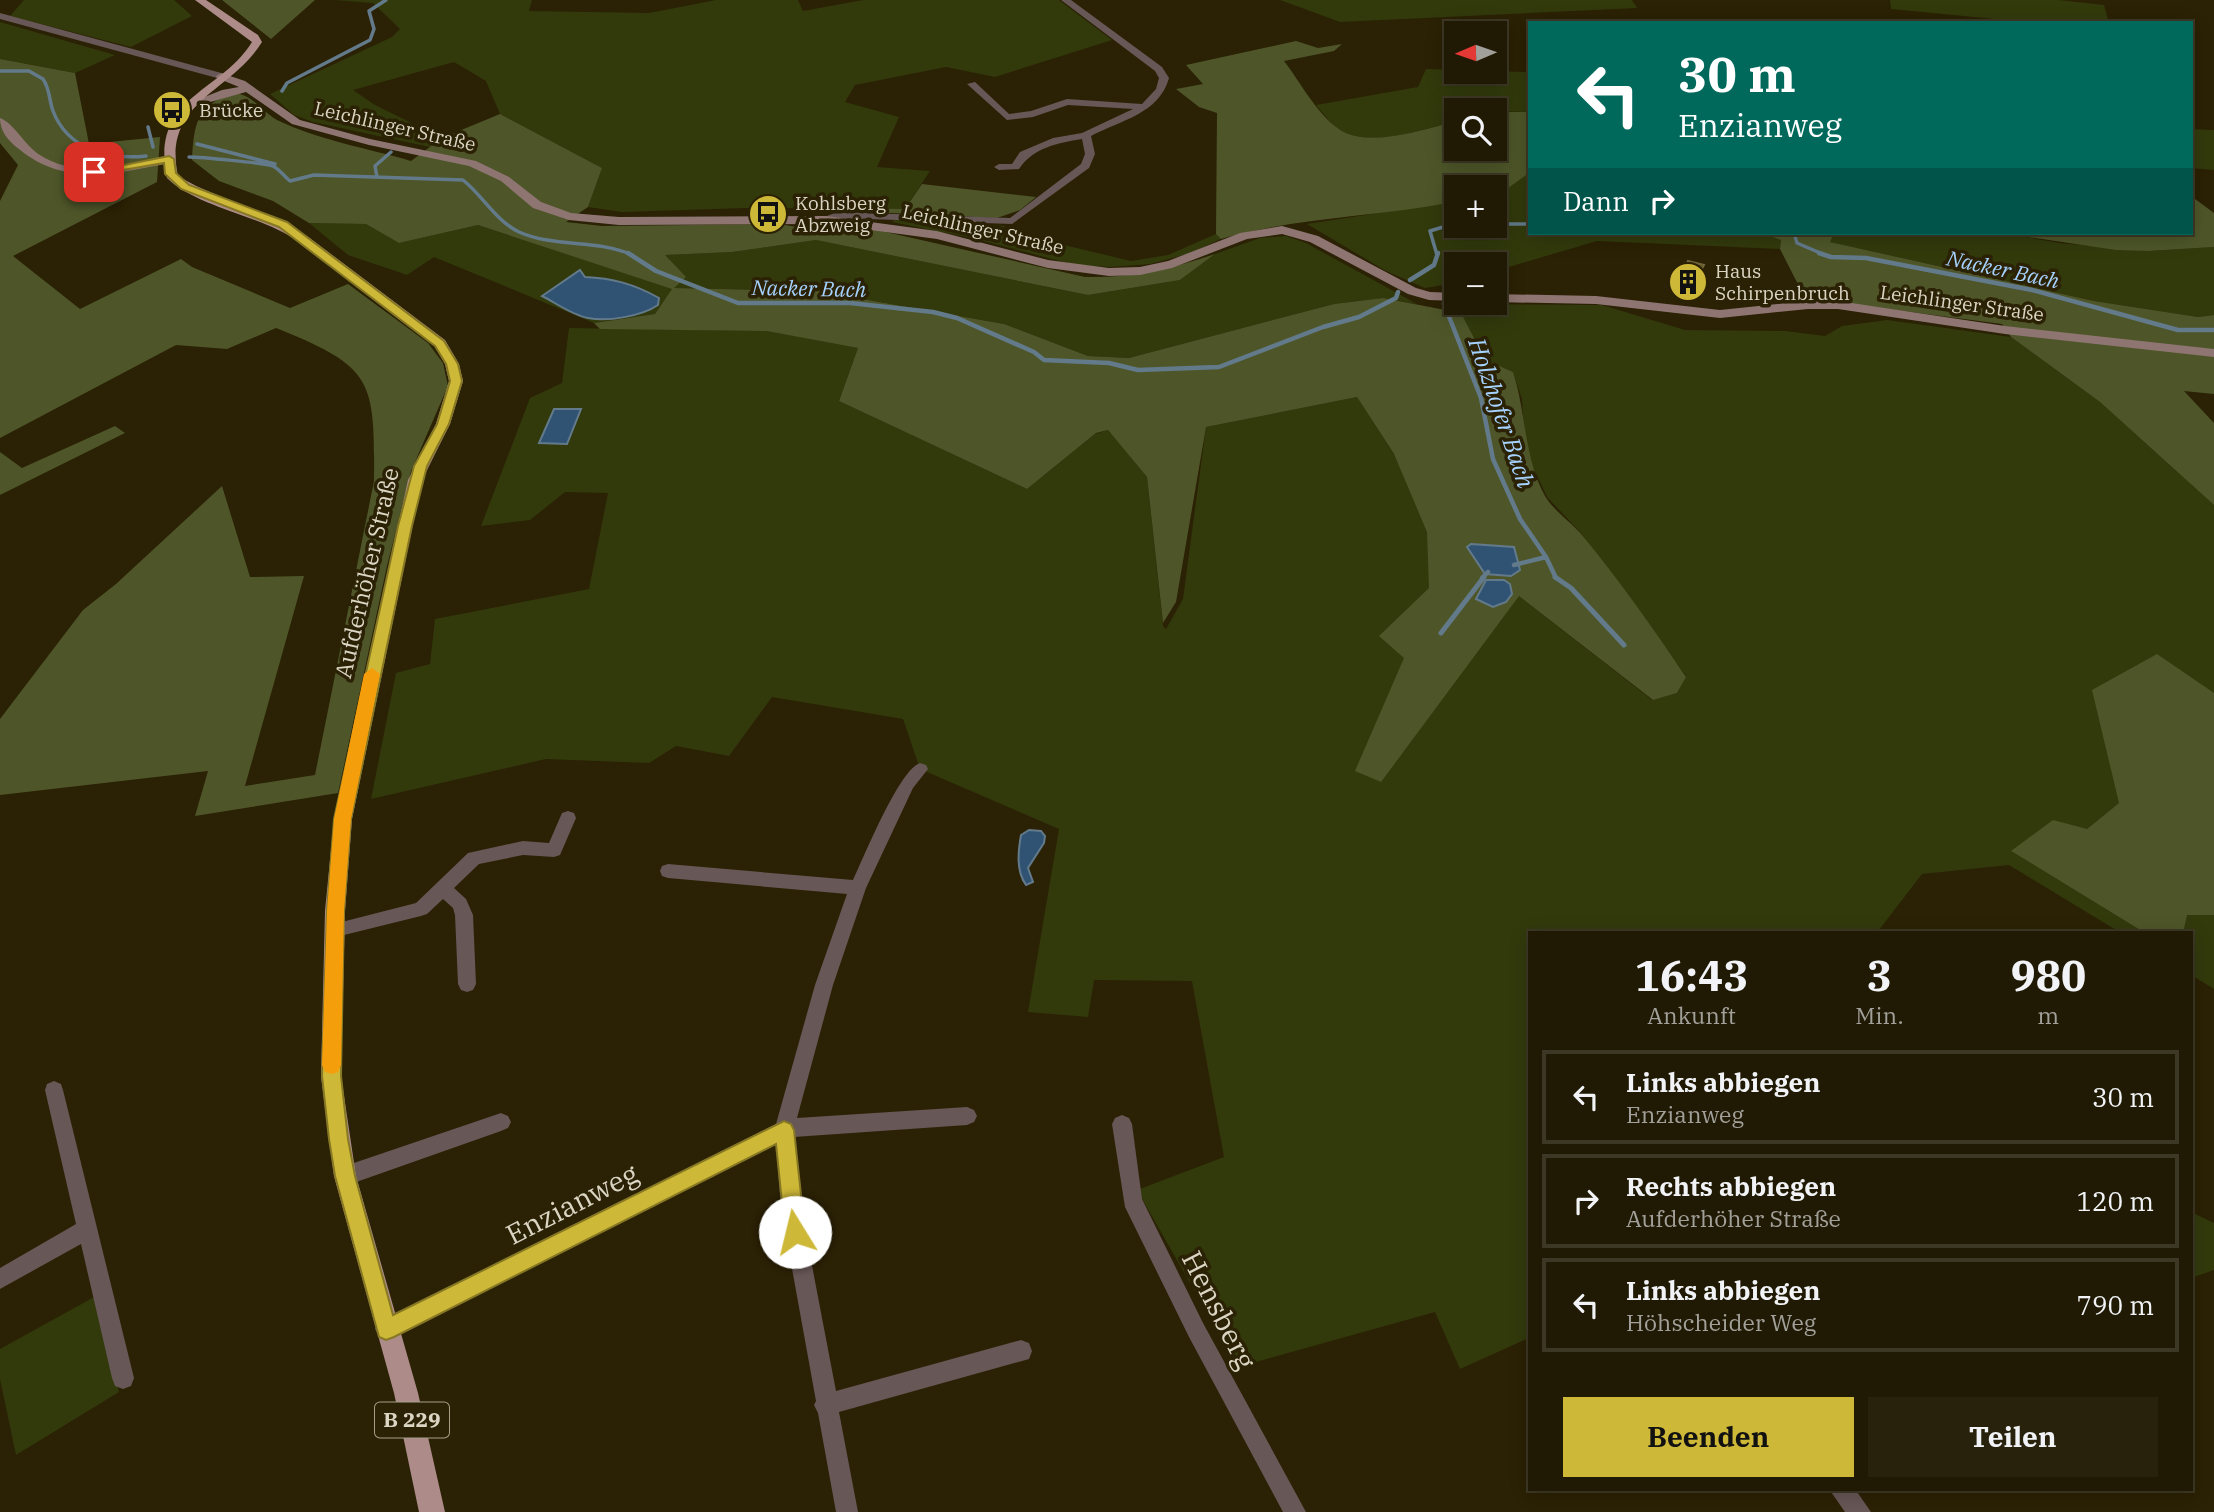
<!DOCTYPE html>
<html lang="de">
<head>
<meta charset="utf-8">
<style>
  :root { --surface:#201903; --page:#28220d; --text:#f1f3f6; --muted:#a2a09a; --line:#3d3825; --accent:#ceb837 }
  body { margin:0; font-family:"IBM Plex Serif",serif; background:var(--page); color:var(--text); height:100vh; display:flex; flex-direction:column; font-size:26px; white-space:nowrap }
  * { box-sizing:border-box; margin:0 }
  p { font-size:23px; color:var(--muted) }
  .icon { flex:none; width:38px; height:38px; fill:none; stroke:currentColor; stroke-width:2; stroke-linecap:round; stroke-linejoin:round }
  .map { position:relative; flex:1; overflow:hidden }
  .side { position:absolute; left:1528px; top:931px; width:665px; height:560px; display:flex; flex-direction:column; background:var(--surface); border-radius:0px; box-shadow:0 4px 18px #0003,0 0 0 2px var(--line) }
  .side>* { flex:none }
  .hud { position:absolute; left:1528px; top:21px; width:665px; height:214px; border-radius:0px; box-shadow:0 4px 18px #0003,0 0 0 2px var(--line); background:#00695c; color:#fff; overflow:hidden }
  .needle { width:46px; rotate:268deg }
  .buttons { position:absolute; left:1444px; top:21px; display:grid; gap:14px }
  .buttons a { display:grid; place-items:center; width:63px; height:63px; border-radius:0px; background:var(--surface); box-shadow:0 4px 18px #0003,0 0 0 2px var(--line); font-size:35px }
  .pin { position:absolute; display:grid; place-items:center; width:60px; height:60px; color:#fff; margin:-30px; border-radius:14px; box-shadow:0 4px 10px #0006 }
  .me { position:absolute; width:77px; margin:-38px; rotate:351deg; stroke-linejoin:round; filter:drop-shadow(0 0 5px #0008) }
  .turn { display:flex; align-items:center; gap:24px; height:147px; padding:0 35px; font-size:32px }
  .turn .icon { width:91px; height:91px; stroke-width:2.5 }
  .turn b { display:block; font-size:49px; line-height:60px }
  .then { display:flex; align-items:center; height:66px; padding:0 35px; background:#0003; gap:14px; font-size:26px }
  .eta { display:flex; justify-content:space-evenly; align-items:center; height:119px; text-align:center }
  .eta b { font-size:42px; font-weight:700; line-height:49px }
  .primary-button { display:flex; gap:14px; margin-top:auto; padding:14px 35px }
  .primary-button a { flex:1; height:80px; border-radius:0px; background:var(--accent); color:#111; font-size:28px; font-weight:700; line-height:80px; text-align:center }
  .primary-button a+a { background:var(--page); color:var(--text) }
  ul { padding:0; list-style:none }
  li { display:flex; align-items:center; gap:21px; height:94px; margin:0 14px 10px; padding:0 21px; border:4px solid var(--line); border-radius:0px }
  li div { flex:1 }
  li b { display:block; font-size:26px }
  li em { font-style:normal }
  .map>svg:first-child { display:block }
  .green { fill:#323a0c }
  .forest { fill:#4e5629 }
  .water { fill:#305373; stroke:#637a8b; stroke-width:2 }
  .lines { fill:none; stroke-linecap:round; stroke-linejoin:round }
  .stream-far2 { stroke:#637a8b; stroke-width:3.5 }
  .stream-far1 { stroke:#637a8b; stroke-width:4.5 }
  .stream { stroke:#637a8b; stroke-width:5 }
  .minor { fill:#675756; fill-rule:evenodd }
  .tertiary { fill:#675756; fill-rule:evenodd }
  .secondary { fill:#8e7572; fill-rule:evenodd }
  .primary { fill:#ac8b88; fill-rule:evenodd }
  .wall { fill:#4d3e0e }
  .building { fill:#5c4f21; stroke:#70643b; stroke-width:2 }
  .route { fill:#ceb837; stroke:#867824; stroke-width:2 }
  .slow { fill:#f59e0b }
  .labels { text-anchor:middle; stroke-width:7; stroke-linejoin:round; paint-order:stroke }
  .far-poi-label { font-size:19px; fill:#dbd5c4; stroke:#2b2104; text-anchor:start }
  .far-street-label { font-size:19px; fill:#dbd5c4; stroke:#2b2104 }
  .far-water-label { font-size:21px; font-style:italic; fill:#a5d2fe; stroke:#2b2104 }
  .shield { fill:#2b2104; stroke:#a69f8a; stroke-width:2 }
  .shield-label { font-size:21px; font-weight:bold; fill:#dbd5c4 }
  .street-label { font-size:23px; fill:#dbd5c4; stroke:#2b2104 }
  .water-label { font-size:24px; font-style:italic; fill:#a5d2fe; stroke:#2b2104 }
  .near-street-label { font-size:28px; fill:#dbd5c4; stroke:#2b2104 }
</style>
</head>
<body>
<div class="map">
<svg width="2214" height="1512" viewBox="0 0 2214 1512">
  <rect width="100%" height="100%" fill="#2b2104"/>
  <path class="green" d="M24,0H174L192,16L131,47L10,16Z
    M335,0H532L529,11L649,13L716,0H798L803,11L863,0H1059L1112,40L995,77L946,67L855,85L845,102L899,117L877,167L930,171L905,209L745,208L622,212L588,207L602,168L500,114L486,81L454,62L353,90L375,105L442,138L430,147L313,122L294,115L270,94L392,37L400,29L373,3Z
    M1280,0H1632L1637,8L1340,22Z
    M1890,0H2059L2104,5L2109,23H2037L1891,9Z
    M0,22L115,55L75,73L0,59Z
    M1426,69L1529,72V112L1456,110V121C1426,129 1367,149 1339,129C1330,123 1323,113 1316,105L1418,87Z
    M2191,129L2214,130V170L2191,168Z
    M1529,173L1530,233H1762L1781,240L1780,249L1597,241L1495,271L1494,264H1456V283L1425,288L1386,271L1307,224L1456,201V226H1494L1495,191L1508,187Z
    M894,220L1005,226L1001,230L1131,261L1168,255L1216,234L1221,239L1188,254L1150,264L1111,267L1075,265L972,238L892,222Z
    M309,223L366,224L399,243L478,225L672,288L664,255L732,252L816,240L1088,295L1180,280L1215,254L1260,238L1286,236L1306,243L1417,304L1383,298L1334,304L1129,358L1088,356L1004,324L817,291L673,288L655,314L594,323L434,257L407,275L348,255Z
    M1835,233H2001L2060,243L2148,251L2214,247V315L2198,317L2094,301L1829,242Z
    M1456,304L1602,305L1685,330L1785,331L1825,336L1842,326L1887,320L2011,337L2100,402L2214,505V693L2119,803L2087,829L2011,851L2145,933H2121L2009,865L1922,874L1879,930L1882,933H1530L1529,1338L1460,1369L1435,1312L1238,1367L1137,1190L1224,1157L1192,981L1094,980L1088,1017L1028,1012L1059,829L920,769L903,719L772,697L729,756L676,746L649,763L546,759L371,799L396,673L430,664L435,619L589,589L608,493L565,492L530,520L481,526L530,398L562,383L569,328L770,331L858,348L839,401L1027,489L1095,434L1108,430L1147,477L1163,626L1166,629L1183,599L1206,427L1357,397L1395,456L1519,596L1652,700L1677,693L1686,676L1580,532L1547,497L1525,450L1522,399L1513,372L1477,358Z
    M2186,915H2214V989L2191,975V933H2183Z
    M2191,1212L2214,1223V1270L2191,1278Z
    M96,1296L119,1392L16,1455L0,1379V1349Z"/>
  <path class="forest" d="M222,0H315L271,39Z
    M1296,41L1318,48L1342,44L1334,51L1284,61C1301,83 1316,113 1339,129C1367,149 1426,129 1456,121V149H1494L1495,112H1529V173L1508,188L1495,191L1494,187H1456V201L1448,203C1373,217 1292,218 1221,239L1216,234L1217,113L1199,107L1176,89L1203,84L1186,65Z
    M0,59L75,73L89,144L160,137L157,182L13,256L80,309L181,259L192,267L290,308L348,284L428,343L443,363L448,386L411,471L387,566L338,793L195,816L208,771L0,795V719L83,610L116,584L222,486L250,577L304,576L245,786L315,775L374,481C375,379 373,367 276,328L227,349L176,345L0,438V201L18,165L0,143Z
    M232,93C252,93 261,111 277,120C318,140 367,148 411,161L442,138L500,114L602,168L588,207L566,222L602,226L779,224L797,227L868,228L1085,277C1131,278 1172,269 1215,254L1180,280L1088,295L816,240L732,252L665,255L686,277L674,288L817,291L1004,324L1088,356L1129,358L1334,304L1383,298L1461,313L1474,338L1478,357L1513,372C1526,411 1524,459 1545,496C1553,510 1571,522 1582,535C1619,580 1653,628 1686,677L1677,693L1653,700L1519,596L1381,782L1355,771L1404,658L1379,636L1429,588L1427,532L1394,454L1357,397L1206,427L1176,602L1163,623L1147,477L1108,430L1096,433L1027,489L839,401L858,348L767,331L600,329L594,323L655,314L672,289L478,225L399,243L366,224L309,223L273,201L219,181L192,160C194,124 196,107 232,93Z
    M922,184L1036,197L1020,210L997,218L849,211L851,208L905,209Z
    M2191,196L2214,213V247L2148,251L2116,250L2001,233H2191Z
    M1762,233H1834L1830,242L2094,301L2198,317L2214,315V394L2184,391L2214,423V505L2100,402L2011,337L2002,324L1805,298L1780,249L1781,240Z
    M115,426L125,433L0,495V452L22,468Z
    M2157,654L2214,693V915H2187L2183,933H2145L2011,851L2053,820L2087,829L2119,803L2092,690Z"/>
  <path class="water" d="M580,270L585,277C612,278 634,284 659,298L658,305C642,316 608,322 588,318C572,315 556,303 542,296Z
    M554,409H581L567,444L539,443Z
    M1471,544L1514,547L1520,570L1511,576L1485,574L1467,547Z
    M1486,580H1504L1510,584L1512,594L1506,602L1493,607L1476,599Z
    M1029,830L1041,831L1045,836L1044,843L1028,868L1033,882L1026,885C1016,871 1018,852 1021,835Z"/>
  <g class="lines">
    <path class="stream-far2" d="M0,71H29L43,79C50,89 49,100 53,111C68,150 109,160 146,156
      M282,91L287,83L370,40L374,29L369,11L386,0
      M148,127L153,147
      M197,144L275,164
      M189,157C199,157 265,163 273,166C279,169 285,177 290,181L314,175L463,180C483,196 496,221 519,232C555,248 597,239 632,255
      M377,177L375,166L391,152
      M1494,224H1530
      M1794,233L1797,243L1825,255
      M1437,255L1430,231L1456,223"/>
    <path class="stream-far1" d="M628,253L656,271L738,303H850L933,312L957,318L1034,352L1044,360L1109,363L1138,370L1219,367L1323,327L1359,317L1396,298L1398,292
      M1819,253L1831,257L1866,258L2032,290L2178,330H2214
      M1410,280L1434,265L1438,253
      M1444,304L1446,308
      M1448,314L1481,398L1493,459L1520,519L1546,557L1514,565
      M1546,557L1556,578
      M1482,578L1488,572"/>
    <path class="stream" d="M1555,577L1571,588L1624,645
      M1441,633L1484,577"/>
    <path class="minor" d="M1061,0H1071L1162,67L1169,78C1159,114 1121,120 1091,136L1095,154L1089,168L1012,224L839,218L822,222V218L837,212L1010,218L1081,164L1085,154L1082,139C1057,143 1033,148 1019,169L999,170L994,167L999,164H1012L1020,152L1053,138L1082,133L1133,109L1068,105L1033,117L1007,120L967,84L975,82L1009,114L1031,111L1067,99L1142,104L1156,89L1159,78L1155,71Z
      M920,763L926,765L928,769L913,788L866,888L833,985L797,1118L967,1107L974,1110L977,1116L974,1122L967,1125L794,1137L801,1208L836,1391L1021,1340L1029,1343L1032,1351L1029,1359L839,1412L858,1512H836L818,1413L814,1405L816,1401L781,1208L776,1144L393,1336L386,1340L379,1336L375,1329L379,1322L776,1124L815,985L847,894L668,878L662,876L660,871L662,866L668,864L853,880C864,857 899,770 920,763Z
      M568,811L574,813L576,818L560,855L554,857L523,855L479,864L454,888L466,899L473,915L476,984L473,990L467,992L461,990L458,984L455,915L453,908L443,899L427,914L421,916L336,937L330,935L327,930L330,925L416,903L468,853L523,841L549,843L562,813Z
      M54,1081L61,1084L63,1090L134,1378L131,1386L123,1389L115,1386L112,1378L81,1244L0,1289V1268L76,1224L45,1090L47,1084Z
      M501,1113L508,1116L511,1122L508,1128L501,1131L345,1186L338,1183L335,1176L338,1169L345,1166Z
      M1122,1115L1129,1118L1132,1124L1142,1199L1203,1323L1306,1512H1283L1189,1337L1125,1207L1112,1124L1115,1118Z
      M1829,1489H1855L1871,1512H1845Z"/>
    <path class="tertiary" d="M0,13L225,74L226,76L217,78L0,19Z"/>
    <path class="secondary" d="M221,73L245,81L300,120L370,139L476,161L509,177L541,202L571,213L619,217L826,216L937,231L1048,260L1109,268L1140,267L1168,261L1240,233L1282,226L1318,236L1416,288L1430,292L1456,293V301L1429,300L1408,294L1310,242L1282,234L1247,239L1172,268L1140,275L1109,276L1048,268L937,239L826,224L619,225L569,220L533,208L501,181L469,166L369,145L292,124L246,92L182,110V106L222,90L239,87L217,78L216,76Z
      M0,118C15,124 25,146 40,155C78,180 128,164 169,156L175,159C167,165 154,166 144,168C98,177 56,180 19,149C8,141 0,131 0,118Z
      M1494,294L1596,296L1720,310L1808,301H1838L2005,326L2214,349V357L2005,334L1838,309H1808L1720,318L1596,304L1494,302Z"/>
    <path class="primary" d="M195,0H206L258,35L262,42C231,93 162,101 178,176C219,201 268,209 307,236L445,340L459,364L463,381L450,424L422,480L352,819L345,911L341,1076L356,1176L418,1393L445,1512H419L394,1393L334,1176L321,1076L325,911L334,819L408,480L436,424L449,381L445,364L435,345L299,242C261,215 198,208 167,178C150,96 220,94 252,42Z"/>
  </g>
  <path class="wall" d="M1701,273L1692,290L1677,286L1680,278Z"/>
  <path class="building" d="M1688,261L1704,265L1695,282L1680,278Z"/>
  <path class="route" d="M169,156L174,159L176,173L189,185L287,222L444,341L458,364L462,381L449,424L427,466L412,526L351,819L344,911L341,1076L348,1139L355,1176L393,1315L784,1121L791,1124L794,1130L805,1232L802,1239L795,1242L788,1239L785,1232L776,1144L394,1337L386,1340L379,1337L335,1176L329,1139L322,1076L327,911L334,819L398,526L414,466L437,424L450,381L446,364L435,346L279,227L181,189L165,174L164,163L94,175L89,172Z"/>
  <path class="slow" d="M372,668L380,674L351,819L344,911L341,1065L338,1072L332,1074L325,1072L322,1065L327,911L334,819L364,674Z"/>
  <defs>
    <symbol id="bus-disc" viewBox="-11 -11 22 22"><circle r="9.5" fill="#ceb837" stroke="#2b2104"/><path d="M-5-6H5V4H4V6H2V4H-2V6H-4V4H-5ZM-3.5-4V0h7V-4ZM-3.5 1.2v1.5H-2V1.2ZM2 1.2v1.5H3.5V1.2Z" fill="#111"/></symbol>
    <symbol id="building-disc" viewBox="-11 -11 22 22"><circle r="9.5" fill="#ceb837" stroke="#2b2104"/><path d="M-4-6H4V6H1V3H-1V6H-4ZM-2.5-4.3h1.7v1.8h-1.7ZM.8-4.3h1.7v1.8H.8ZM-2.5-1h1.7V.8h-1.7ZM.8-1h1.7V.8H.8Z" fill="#111"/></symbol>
  </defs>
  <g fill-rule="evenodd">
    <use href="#bus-disc" x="150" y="88" width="44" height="44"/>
    <use href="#bus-disc" x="746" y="192" width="44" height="44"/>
    <use href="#building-disc" x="1666" y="260" width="44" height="44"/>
  </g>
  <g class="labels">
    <g class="far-poi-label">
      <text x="199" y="117">Brücke</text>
      <text x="795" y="210">Kohlsberg<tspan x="795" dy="22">Abzweig</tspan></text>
      <text x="1715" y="278">Haus<tspan x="1715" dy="22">Schirpenbruch</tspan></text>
    </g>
    <g class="far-street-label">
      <text transform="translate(395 126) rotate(13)" y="7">Leichlinger Straße</text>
      <text transform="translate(983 229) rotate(13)" y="7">Leichlinger Straße</text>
      <text transform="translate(1962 303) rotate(8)" y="7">Leichlinger Straße</text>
    </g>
    <g class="far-water-label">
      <text transform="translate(2003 270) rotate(12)" y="7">Nacker Bach</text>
      <text transform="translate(809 289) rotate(1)" y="7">Nacker Bach</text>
    </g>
    <rect class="shield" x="375" y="1402.5" width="74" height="35" rx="5"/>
    <g class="shield-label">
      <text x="412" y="1427">B 229</text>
    </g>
    <g class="street-label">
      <text transform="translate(367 573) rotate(-77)" y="8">Aufderhöher Straße</text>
    </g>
    <g class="water-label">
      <text transform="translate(1501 413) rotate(71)" y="8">Holzhofer Bach</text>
    </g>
    <g class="near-street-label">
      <text transform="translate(572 1204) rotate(-27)" y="10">Enzianweg</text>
      <text transform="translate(1219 1310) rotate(63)" y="10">Hensberg</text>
    </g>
  </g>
</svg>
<div class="buttons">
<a><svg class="needle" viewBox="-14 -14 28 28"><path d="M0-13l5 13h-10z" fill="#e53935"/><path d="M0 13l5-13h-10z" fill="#a2a09a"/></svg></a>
<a><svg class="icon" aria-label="search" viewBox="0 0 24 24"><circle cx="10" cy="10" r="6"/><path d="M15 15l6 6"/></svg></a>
<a>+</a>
<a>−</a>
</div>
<div class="pin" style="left:94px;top:172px;background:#d93025"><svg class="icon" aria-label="arrive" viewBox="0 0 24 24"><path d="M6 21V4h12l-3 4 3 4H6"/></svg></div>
<svg class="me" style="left:795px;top:1232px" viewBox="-20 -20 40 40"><circle r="19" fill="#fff"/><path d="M0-13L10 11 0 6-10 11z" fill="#ceb837"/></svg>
<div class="hud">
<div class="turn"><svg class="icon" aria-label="left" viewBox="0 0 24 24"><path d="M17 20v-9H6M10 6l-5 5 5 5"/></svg><div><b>30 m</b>Enzianweg</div></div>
<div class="then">Dann<svg class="icon" aria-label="right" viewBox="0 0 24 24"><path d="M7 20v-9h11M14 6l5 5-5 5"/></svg></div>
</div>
<section class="side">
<div class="eta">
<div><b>16:43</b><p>Ankunft</p></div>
<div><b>3</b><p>Min.</p></div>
<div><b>980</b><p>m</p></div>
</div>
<ul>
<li><svg class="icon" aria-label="left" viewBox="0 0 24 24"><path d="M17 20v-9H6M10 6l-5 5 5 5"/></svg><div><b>Links abbiegen</b><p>Enzianweg</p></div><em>30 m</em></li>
<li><svg class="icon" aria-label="right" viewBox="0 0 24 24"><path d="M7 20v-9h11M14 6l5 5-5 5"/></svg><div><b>Rechts abbiegen</b><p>Aufderhöher Straße</p></div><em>120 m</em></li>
<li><svg class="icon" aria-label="left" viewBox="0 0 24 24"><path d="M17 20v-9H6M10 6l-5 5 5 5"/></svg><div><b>Links abbiegen</b><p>Höhscheider Weg</p></div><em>790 m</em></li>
</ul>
<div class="primary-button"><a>Beenden</a><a>Teilen</a></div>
</section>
</div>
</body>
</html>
